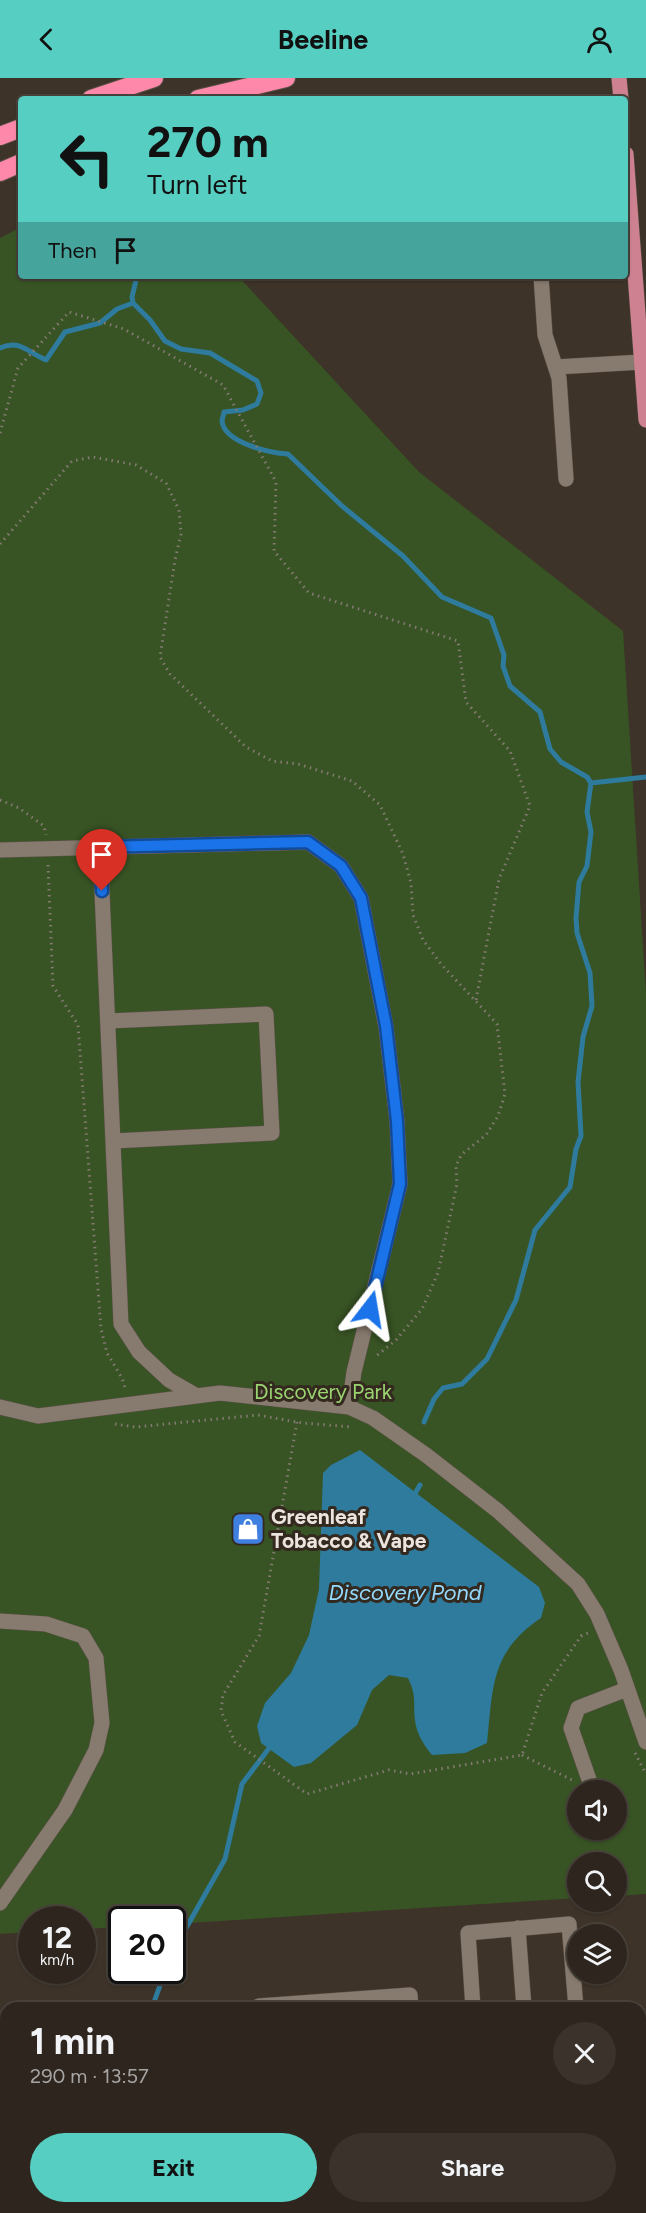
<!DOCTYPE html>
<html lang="en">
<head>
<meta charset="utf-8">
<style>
  :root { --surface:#2e261e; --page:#3a322b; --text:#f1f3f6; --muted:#a7a5a4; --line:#49433c; --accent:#57cec2 }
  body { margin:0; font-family:Figtree,sans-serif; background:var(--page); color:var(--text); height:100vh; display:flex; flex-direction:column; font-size:22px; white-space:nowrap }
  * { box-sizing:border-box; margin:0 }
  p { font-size:20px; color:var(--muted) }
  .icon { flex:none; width:33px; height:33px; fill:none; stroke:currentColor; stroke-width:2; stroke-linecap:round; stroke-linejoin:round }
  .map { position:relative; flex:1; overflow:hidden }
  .sheet { position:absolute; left:0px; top:1924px; width:646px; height:212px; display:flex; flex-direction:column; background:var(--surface); border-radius:18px 18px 0 0; box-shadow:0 2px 4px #0004,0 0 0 2px var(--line) }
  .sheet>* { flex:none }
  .hud { position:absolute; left:18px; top:18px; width:610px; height:183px; border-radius:6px; box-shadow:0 2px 4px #0004,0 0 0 2px var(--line); background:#57cec2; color:#111; overflow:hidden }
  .tools { position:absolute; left:567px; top:1702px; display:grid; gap:12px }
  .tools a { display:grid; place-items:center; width:60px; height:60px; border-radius:50%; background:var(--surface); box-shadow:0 2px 4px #0004,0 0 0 2px var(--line); font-size:30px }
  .speed { position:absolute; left:18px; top:1828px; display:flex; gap:12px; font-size:30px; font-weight:700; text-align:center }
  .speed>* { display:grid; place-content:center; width:78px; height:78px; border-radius:50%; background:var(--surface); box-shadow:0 2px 4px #0004,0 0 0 2px var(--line); line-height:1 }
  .speed small { font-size:15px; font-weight:400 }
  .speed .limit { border:3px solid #111; border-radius:9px; background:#fff; color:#111 }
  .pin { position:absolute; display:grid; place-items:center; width:51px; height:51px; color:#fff; margin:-62px -26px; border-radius:50% 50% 50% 0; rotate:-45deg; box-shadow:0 0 6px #0007 }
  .pin .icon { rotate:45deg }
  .me { position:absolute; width:66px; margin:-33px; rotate:14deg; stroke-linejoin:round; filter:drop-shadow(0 0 4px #0008) }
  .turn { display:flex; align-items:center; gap:21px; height:126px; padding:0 30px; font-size:27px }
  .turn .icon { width:78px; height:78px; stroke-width:2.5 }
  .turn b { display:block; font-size:42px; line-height:51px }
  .then { display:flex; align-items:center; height:57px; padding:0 30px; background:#0003; gap:12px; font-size:22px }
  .round { display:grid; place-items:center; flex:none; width:63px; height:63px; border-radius:32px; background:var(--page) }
  .overview { display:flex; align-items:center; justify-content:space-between; height:102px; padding:0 30px }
  h1 { font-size:36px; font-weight:700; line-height:45px }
  .cta { display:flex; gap:12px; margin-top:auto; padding:12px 30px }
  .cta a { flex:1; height:69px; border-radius:36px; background:var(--accent); color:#111; font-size:24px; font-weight:700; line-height:69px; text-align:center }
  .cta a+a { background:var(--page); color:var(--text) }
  header { display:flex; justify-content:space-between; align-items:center; height:78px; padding:0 30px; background:var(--accent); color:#111; font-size:27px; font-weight:700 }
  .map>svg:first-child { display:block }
  .green { fill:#385424; fill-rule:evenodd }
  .water { fill:#2e7b9d }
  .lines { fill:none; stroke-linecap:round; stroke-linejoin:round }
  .stream { stroke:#2e7b9d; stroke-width:5 }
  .minor-casing { stroke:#594f46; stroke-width:16 }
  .major-casing { stroke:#594f46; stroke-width:16 }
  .highway-casing { stroke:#594f46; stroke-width:20 }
  .path { stroke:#837a71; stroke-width:3; stroke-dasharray:1.5 4.5; stroke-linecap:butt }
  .minor { stroke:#877a6e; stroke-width:15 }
  .major { stroke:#ce8291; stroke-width:15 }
  .highway { stroke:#fe88a9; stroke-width:18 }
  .route-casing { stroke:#114b97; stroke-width:15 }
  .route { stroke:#1a73e8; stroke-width:10 }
  .labels { text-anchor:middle; stroke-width:6; stroke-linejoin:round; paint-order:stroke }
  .park-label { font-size:21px; fill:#9ad471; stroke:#34291f }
  .poi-label { font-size:21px; font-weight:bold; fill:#ece4de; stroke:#34291f; text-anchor:start }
  .water-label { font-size:22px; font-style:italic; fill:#94dafd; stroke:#34291f }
</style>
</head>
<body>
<header><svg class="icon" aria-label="back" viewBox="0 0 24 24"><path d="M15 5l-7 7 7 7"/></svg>Beeline<svg class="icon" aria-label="person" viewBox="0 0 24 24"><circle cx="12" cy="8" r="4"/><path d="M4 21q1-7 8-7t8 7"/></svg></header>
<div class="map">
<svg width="646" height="2135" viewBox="0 0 646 2135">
  <rect width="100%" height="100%" fill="#3e3328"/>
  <path class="green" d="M21,149V198H238L419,394L623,553L646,916V1816L617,1818L616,1785H578L577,1820L173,1846L172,1842H122L121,1849L83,1851L82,1842H32L31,1854L0,1856V160ZM578,1713H616V1752H578Z"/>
  <path class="water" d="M360,1372L539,1509L545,1525L541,1540C490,1574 493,1610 487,1665L465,1675L432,1677C424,1667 416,1655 415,1642C413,1623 417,1619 408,1600L389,1597L372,1612L357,1647L311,1685L294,1689L261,1665L257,1648L265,1625L291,1595L309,1557L319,1511L323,1395L331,1387Z"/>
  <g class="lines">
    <path class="stream" d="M137,198L132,219L133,225L150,242L165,263L181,271L210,275L257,303L261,315L257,326L243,332L224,334C224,337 222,340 222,343C224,365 271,375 288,376L342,428L403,478L442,519L491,540L504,577L503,588L510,608L540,634L550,671L561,684L587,699L591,705L587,734L591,754L587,788L579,804L576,840L577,855L590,895L592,928L583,959L578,1004L581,1058L576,1071L570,1109L535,1152L516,1222L487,1281L462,1306L443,1310L434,1321L424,1344
      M0,270C20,261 27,274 46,282L65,254L100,245L117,231L133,225
      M591,705L646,699
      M413,1419L420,1407
      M172,1875L225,1781L242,1706L273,1665
      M152,1930L165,1893
      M165,2130V2135"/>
    <defs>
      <path id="minor" d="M541,198L545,257L559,300L566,401
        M556,289L642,284
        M100,769L121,1246L139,1274L169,1302L197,1318
        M0,772L308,764L341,788L361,820L386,949L397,1043L400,1106L354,1294L349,1329
        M108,943L266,936L272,1055L113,1063
        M0,1329L38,1338L220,1315L349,1329L373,1340L426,1377L498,1433L578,1506L597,1536L621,1592L646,1664
        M0,1543L46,1546L83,1558L96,1580L102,1645L96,1672L65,1732L0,1825
        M593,1713L571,1650L578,1630L627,1611
        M518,1850L524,1930
        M256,1930L259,1928L410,1917L411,1930
        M473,1930L468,1855L569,1846L576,1930
        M640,2022L646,2021
        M640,2068H646
        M201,2130L202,2135
        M302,2130L303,2135
        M430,2130L431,2135
        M487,2130L488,2135
        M561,2135L636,2130"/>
      <path id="major" d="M619,0L621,21
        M626,76L646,342"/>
      <path id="highway" d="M91,21L154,0
        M198,21L286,0
        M0,58L21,50
        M0,94L21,85"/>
    </defs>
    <use href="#minor" class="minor-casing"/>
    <use href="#major" class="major-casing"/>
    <use href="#highway" class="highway-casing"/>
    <path class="path" d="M0,355L18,290L69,234L124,251L223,307L276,404L274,473L309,515L458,563L466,624L510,673L530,728L499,801L476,922
      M0,466L72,383L93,379L136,387L166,405L179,432L181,456L175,482L160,579L170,596L246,669L272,683L298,686L352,703L380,727L403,776L411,805L413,837L423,862L441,886L497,946L505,1016L498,1038L486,1057L461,1077L456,1088L457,1106L438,1195L422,1231L396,1262L375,1279
      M0,722L19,730L44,748L46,757
      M48,787L53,908L78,947L101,1251L107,1275L122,1300L126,1313
      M297,1344L259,1558L223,1617L221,1633L235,1664L307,1716L389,1692L410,1696L522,1677L542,1615L581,1558L588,1555
      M115,1346L135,1349L258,1337L302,1345L353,1349
      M635,1675L646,1696
      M522,1677L574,1703"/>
    <use href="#minor" class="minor"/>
    <use href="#major" class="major"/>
    <use href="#highway" class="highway"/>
  </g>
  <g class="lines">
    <defs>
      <path id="route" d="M102,813L100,769L308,764L341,788L361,820L386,948L397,1043L400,1106L370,1231"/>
    </defs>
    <use href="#route" class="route-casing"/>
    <use href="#route" class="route"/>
  </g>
  <defs>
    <symbol id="shop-square" viewBox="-11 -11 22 22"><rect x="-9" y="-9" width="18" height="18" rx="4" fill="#3f7fe0" stroke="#34291f"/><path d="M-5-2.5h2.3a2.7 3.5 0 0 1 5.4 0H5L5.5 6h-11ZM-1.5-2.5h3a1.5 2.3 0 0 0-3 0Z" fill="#fff"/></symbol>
  </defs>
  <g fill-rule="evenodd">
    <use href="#shop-square" x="229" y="1432" width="38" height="38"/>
  </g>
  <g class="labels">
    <g class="park-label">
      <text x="323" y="1321">Discovery Park</text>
    </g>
    <g class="poi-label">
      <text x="271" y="1446">Greenleaf<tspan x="271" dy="24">Tobacco &amp; Vape</tspan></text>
    </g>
    <g class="water-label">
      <text x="405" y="1522">Discovery Pond</text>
    </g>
  </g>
</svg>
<div class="tools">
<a><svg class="icon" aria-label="sound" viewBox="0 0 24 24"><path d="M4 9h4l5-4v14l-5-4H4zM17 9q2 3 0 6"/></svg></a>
<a><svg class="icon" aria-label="search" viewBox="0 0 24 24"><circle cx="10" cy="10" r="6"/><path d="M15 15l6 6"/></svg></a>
<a><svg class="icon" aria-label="layers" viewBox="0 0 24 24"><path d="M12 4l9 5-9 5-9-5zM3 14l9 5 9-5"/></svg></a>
</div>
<div class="speed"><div>12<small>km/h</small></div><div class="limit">20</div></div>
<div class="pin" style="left:102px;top:813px;background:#d93025"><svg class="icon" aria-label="arrive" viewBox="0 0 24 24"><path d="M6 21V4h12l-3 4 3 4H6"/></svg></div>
<svg class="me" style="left:370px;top:1231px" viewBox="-20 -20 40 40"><path d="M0-17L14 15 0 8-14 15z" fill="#1a73e8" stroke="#fff" stroke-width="4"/></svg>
<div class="hud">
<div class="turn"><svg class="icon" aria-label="left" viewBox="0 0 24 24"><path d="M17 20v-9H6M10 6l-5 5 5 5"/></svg><div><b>270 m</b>Turn left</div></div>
<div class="then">Then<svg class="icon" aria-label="arrive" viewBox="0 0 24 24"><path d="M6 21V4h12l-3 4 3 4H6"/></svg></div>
</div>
<section class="sheet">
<div class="overview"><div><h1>1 min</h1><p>290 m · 13:57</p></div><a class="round"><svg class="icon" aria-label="close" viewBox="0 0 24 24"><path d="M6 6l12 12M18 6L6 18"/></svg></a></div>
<div class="cta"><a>Exit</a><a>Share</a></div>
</section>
</div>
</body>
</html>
